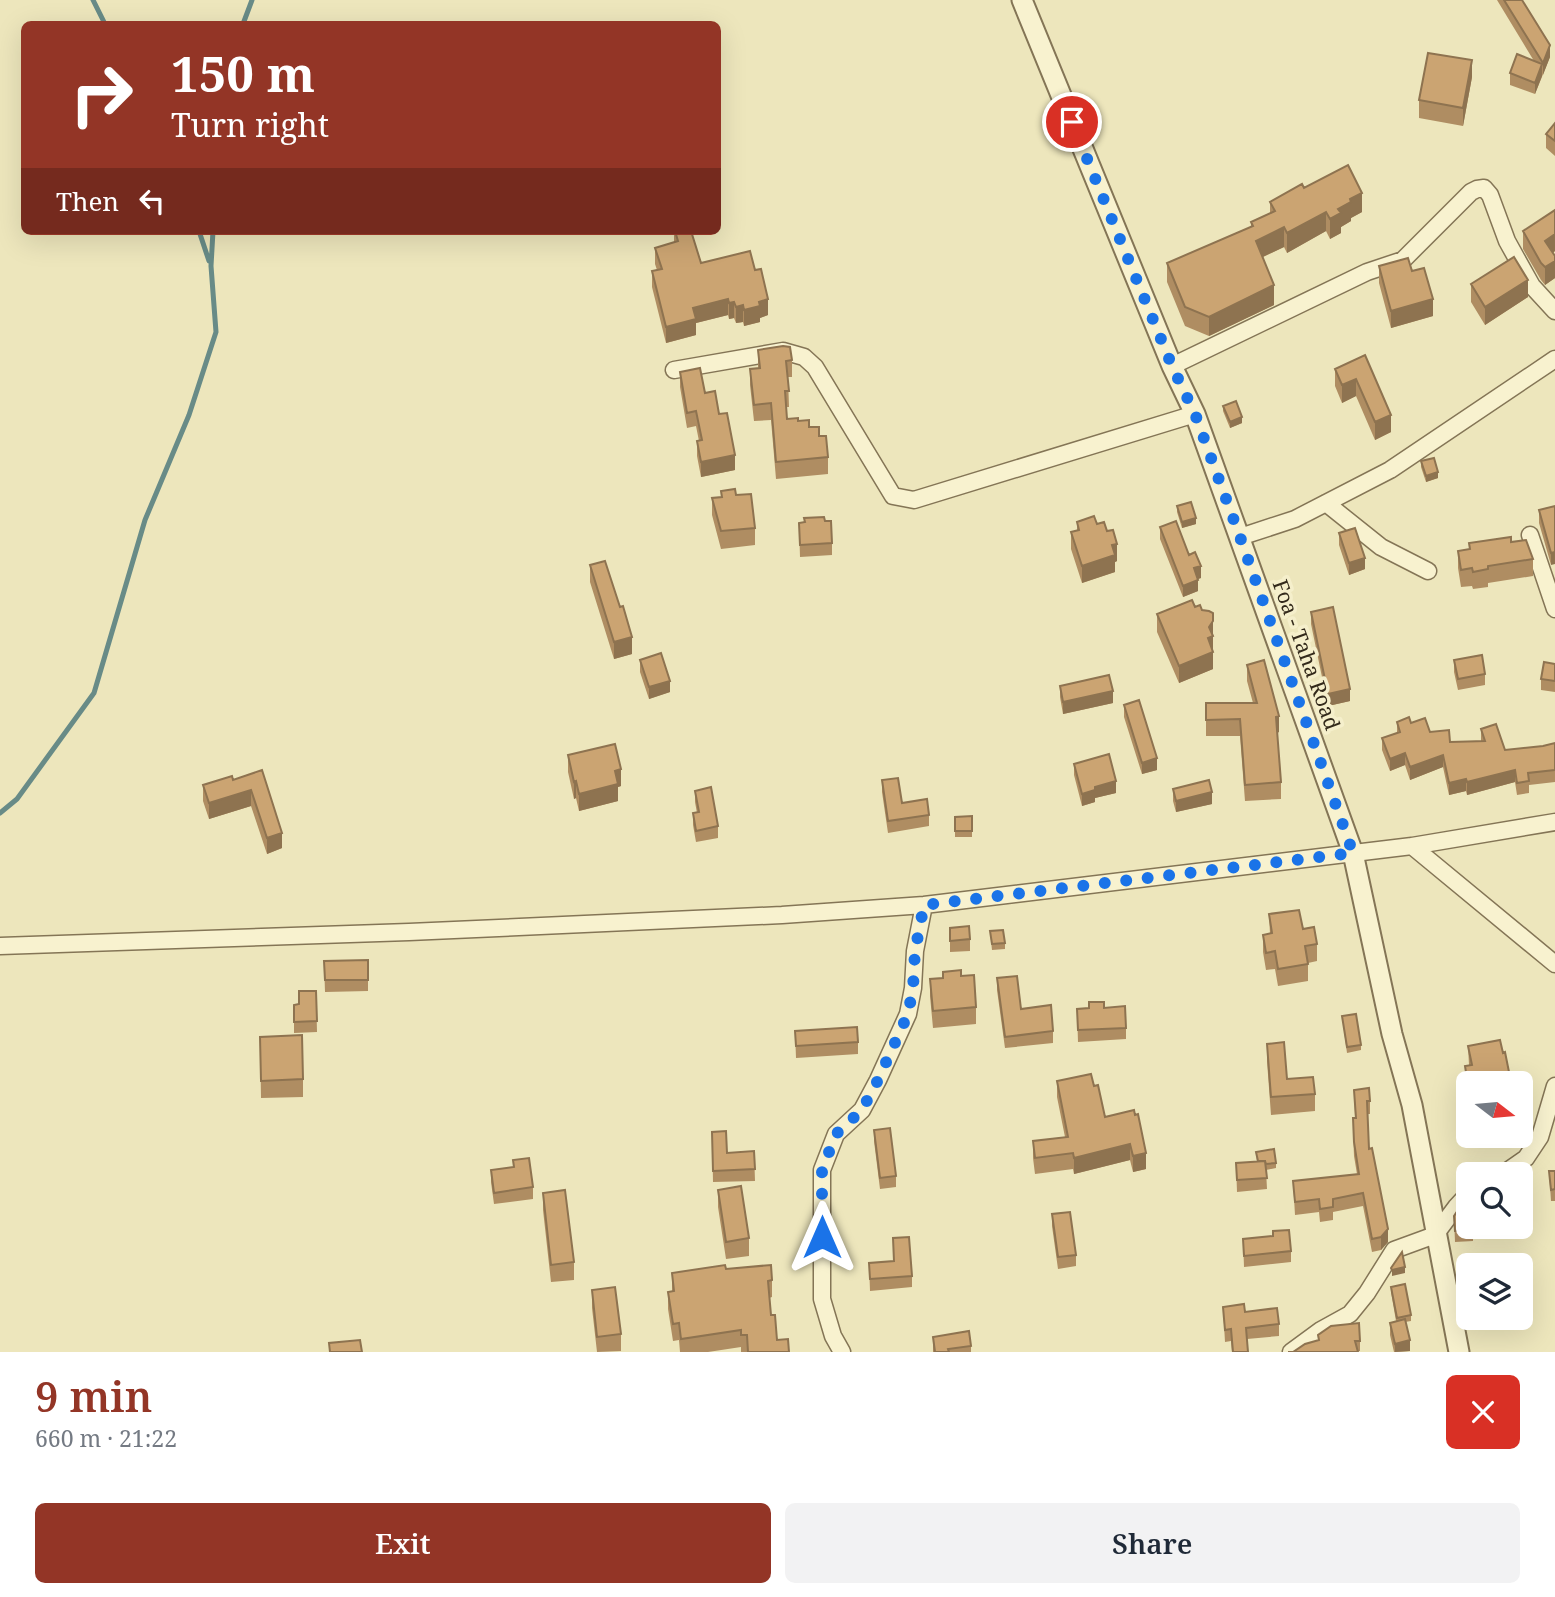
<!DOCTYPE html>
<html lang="en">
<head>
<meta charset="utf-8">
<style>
  :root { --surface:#fff; --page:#f2f2f3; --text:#1f2937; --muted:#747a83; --accent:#933526 }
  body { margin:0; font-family:"Noto Serif",serif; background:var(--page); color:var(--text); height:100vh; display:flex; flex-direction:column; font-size:26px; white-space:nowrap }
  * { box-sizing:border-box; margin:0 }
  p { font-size:23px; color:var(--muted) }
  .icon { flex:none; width:38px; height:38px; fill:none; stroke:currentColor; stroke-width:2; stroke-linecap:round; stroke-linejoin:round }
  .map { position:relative; height:1352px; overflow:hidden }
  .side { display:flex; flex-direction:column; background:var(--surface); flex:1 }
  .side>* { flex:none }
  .guide { position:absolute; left:21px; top:21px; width:700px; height:214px; border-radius:10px; box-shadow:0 7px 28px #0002; background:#933526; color:#fff; overflow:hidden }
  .needle { width:46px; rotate:106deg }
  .fabs { position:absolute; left:1456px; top:1071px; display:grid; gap:14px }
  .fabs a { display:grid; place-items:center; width:77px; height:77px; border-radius:10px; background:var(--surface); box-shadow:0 7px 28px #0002; font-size:35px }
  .pin { position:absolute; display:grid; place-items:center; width:60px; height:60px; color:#fff; margin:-30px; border:4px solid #fff; border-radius:50%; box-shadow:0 2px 7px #0007 }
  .me { position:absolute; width:77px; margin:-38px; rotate:0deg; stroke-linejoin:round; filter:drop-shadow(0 0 5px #0008) }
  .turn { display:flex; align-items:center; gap:24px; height:147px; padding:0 35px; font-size:32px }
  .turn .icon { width:91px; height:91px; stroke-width:2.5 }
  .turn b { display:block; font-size:49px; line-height:60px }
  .then { display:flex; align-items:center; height:66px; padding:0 35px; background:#0003; gap:14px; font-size:26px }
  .round { display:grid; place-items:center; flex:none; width:74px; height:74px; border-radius:10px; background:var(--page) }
  .summary { display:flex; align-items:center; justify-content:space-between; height:119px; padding:0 35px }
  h1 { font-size:42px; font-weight:600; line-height:52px; color:var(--accent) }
  .cta { display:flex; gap:14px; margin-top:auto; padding:14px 35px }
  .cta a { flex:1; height:80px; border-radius:10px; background:var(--accent); color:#fff; font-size:28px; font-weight:600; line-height:80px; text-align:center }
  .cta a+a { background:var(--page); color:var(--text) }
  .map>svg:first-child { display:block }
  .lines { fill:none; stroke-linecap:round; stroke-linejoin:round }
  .stream { stroke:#688b87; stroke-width:5 }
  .minor-casing { stroke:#847556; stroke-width:19 }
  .tertiary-casing { stroke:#847556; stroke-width:23 }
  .minor { stroke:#f8f2cf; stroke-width:16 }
  .tertiary { stroke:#f8f2cf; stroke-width:19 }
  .wall { fill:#af8d62 }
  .shaded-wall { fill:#8e7350 }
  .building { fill:#cba472; stroke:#8e7350; stroke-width:2 }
  .route { stroke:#1a73e8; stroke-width:12; stroke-dasharray:0 21.6 }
  .labels { text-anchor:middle; stroke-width:7; stroke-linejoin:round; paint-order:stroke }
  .street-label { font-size:21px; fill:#332a1b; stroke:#f5efcb }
</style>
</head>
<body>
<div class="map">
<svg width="1555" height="1352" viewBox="0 0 1555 1352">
  <rect width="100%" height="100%" fill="#ede6bc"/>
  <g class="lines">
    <path class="stream" d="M93,0L105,24
      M243,24L252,0
      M199,231L209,261
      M0,813L17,799L94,693L145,520L189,415L216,332L211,266L213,231"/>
    <defs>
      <path id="minor" d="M1172,366L1367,272L1403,260L1471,192L1477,189L1484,188L1490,195L1507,241L1532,286L1555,311
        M674,370L783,351L804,357L815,367L893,496L914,500L1195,414
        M1326,503L1381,547L1428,571
        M1530,535L1555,609
        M1240,537L1295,519L1390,470L1555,359
        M1412,846L1555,822
        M0,946L409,932L782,915L924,905L1412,846L1555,964
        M1503,1174L1526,1158L1540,1137L1555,1086
        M842,1352L833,1336L822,1299V1170L836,1134L862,1110L878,1080L908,1014L913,988L915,951L924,905
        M1291,1352L1321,1330L1350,1314L1367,1293L1394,1250L1435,1235L1456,1207L1468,1194"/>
      <path id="tertiary" d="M1022,0L1172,366L1195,414L1353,853L1392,1034L1412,1105L1459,1352"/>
    </defs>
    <use href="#minor" class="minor-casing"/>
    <use href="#tertiary" class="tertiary-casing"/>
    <use href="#minor" class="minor"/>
    <use href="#tertiary" class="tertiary"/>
  </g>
  <path class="wall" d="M1497,0H1522L1550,57L1535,94L1510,85V73L1534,61Z
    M1472,77L1463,126L1419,118V100Z
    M1555,123V156L1546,148V134Z
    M1304,188L1362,212L1351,218V221L1341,227V233L1330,239L1326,231L1287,253L1284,247L1263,257L1274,305L1209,336L1185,326L1167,282V263L1251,227V222L1270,213V202Z
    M1555,210V251L1553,253L1555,256V278L1545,285L1541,280L1523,249V231Z
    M674,231H691L701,263L755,270L768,315L760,318V322L744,326L743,322L736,323L734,318L729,319L728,315L696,323V335L666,343L652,287V271L657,270L655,264V248L674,242Z
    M1379,266L1412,271L1433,316L1391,328L1379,283Z
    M1471,284L1528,297L1485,325L1471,302Z
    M758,350L792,360V377H788L789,407H786L787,419L798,421L809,427L819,436L828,457V474L776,479L771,420L754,421L750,385V369L758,368Z
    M1365,355L1391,432L1375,440L1356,396L1342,403L1335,386V369Z
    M680,372L705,393L719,414L735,470L701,477L697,456V441H699L696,426L687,428L680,387Z
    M1223,406L1242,423L1230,428L1223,411Z
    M1421,461L1438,478L1426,482L1421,467Z
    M721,491L736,495L755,528V545L721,549L712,515V498L721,497Z
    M1177,506L1196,524L1182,528L1177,512Z
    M1555,506L1551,565L1539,523V510Z
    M1077,522L1097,524L1117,561L1115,562V572L1082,583L1071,549V532L1077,530Z
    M799,523L832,543V555L800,557Z
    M1160,527L1189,555L1201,578L1198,579V591L1183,597L1160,539Z
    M1339,533L1365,569L1349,575L1339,545Z
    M1511,542L1533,559V576L1488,583V587L1473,589L1472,586L1461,587L1458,568V551L1469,549V543Z
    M590,565L620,607L632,654L614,659L590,582Z
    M1195,607L1202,610L1213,621V669L1179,683L1157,632V614Z
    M1311,612L1350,701L1328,706L1311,624Z
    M640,660L670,692L649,699L640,672Z
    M1454,660L1485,674V685L1458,690L1454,672Z
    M1555,664V692L1541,690V679Z
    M1247,665L1279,732L1277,733L1281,782V799L1245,801L1240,736H1206V703H1253L1247,681Z
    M1060,686L1113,703L1063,714L1060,697Z
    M1124,705L1157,770L1142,774L1124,717Z
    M1397,722L1411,723L1450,742L1481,741V729L1505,750L1543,746L1555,743V782L1529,785V793L1517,795L1515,782L1467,795L1466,791L1449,795L1443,767L1410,780L1405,765L1390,771L1382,750V738L1397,733Z
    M568,755L621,786L618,787V801L579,811L576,798L574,799L568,772Z
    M1074,764L1116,793L1095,798V802L1082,806L1074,775Z
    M262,770L282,848L267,854L251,806L209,819L203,801V785L233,780Z
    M882,780L902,803L929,815V826L888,833L882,792Z
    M1173,789L1212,804L1176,812L1173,801Z
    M695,791L718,826V838L696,842L693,825V813H697L695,802Z
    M972,816V837H955V817Z
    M1269,914L1303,929L1317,944V961L1308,963V981L1278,986L1275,969L1266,970L1263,952V935L1270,934Z
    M950,928L970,939V951L950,952Z
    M990,931L1005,943V949L992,950Z
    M368,960V991L325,992L324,961Z
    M961,976L976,1007V1024L933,1028L930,996V979Z
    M997,978L1021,1009L1053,1031V1043L1005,1048L997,990Z
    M316,991L317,1032L294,1033V1005L299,1004Z
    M1104,1008L1126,1028V1039L1078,1042L1077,1009Z
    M1342,1016L1361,1045V1050L1347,1053Z
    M795,1031L858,1042V1054L796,1058Z
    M260,1037L303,1079V1097L261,1098Z
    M1267,1044L1287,1079L1315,1094V1111L1271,1115L1267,1061Z
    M1468,1046L1503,1053L1511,1083H1468V1102L1465,1083V1066L1469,1065Z
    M1057,1081L1094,1086L1105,1117L1134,1110L1146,1169L1133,1172L1130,1160L1074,1174L1073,1169L1035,1174L1033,1158V1141L1065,1137L1057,1097Z
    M1354,1090L1370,1101V1114H1367L1369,1149L1388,1242L1381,1250L1372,1252L1363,1206L1333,1212V1220L1320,1222L1319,1212L1295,1215L1293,1181L1357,1174L1354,1156L1353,1131V1118H1355Z
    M874,1130L896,1176V1187L880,1189L874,1141Z
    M712,1132L727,1153L754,1151L755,1181L713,1182Z
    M1256,1152L1276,1163V1168L1266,1170L1267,1189L1237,1192L1236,1163L1257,1162Z
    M513,1160L533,1187V1199L494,1204L491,1182V1170L513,1167Z
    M1549,1171H1555V1201H1551Z
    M718,1190L749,1238V1256L726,1259L718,1207Z
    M543,1193L574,1262V1280L551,1282L543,1210Z
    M1052,1214L1076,1255V1266L1058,1269L1052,1226Z
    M1454,1216L1473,1227V1241L1455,1242Z
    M893,1238L912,1276V1287L870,1291L869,1263L893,1261Z
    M1243,1239L1291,1251V1262L1244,1267Z
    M726,1269L772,1280V1297L769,1298L771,1315L777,1340L789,1352H741V1347L708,1352H680L679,1340L673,1341L668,1309V1292L672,1291V1273Z
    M1391,1287L1411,1315V1321L1405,1322L1410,1351L1394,1352L1390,1335V1323L1396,1321L1391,1292Z
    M592,1290L621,1334V1351L597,1352L592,1308Z
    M1223,1307L1245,1312L1279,1324V1336L1247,1339L1248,1352H1232L1231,1341L1225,1342Z
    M1318,1335L1360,1341V1351L1293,1352L1318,1340Z
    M933,1337L971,1346V1352H933Z"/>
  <path class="shaded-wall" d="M1550,45V57L1543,75V63Z
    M1472,60V77L1463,126V108Z
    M1542,64V76L1535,94V83Z
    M1362,193V212L1351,218V221L1341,227V233L1330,239V219L1338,209L1350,199Z
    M1326,212V231L1287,253V233Z
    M1284,227V247L1256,260V241Z
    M1555,234V251L1545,258V241Z
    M1555,261V278L1545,285V267Z
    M1528,280V297L1485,325V307Z
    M1274,285V305L1209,336V317Z
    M728,299V315L696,323V335L666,343V327L693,308Z
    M768,299V315L760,318V322L744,326V310L759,302Z
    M1433,299V316L1391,328V311Z
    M734,302V318L729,319V303Z
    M743,305V322L736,323V307Z
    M1356,379V396L1342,403V385Z
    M1391,415V432L1375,440V422Z
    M1242,417V423L1230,428V422Z
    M735,455V470L701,477V462Z
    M1438,472V478L1426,482V476Z
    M1196,518V524L1182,528V522Z
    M1117,544V561L1115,562V572L1082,583V566L1112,545Z
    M1555,552V564L1551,565V553Z
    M1365,558V569L1349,575V563Z
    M1201,566V578L1194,580V568Z
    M1198,580V591L1183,597V586Z
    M1213,621V669L1179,683V666Z
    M632,637V654L614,659V642Z
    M670,681V692L649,699V687Z
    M1350,689V701L1328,706V694Z
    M1113,691V703L1063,714V702Z
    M1279,716V732L1276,733V717Z
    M1405,753V765L1390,771V759Z
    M1443,755V767L1410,780V767Z
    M1157,758V770L1142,774V763Z
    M621,769V786L618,787V801L579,811V794L615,771Z
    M1515,770V782L1467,795V782Z
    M1466,779V791L1449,795V783Z
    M576,781V798L574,799V782Z
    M1116,781V793L1095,798V802L1082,806V794L1095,787Z
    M251,790V806L209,819V803Z
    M1212,792V804L1176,812V801Z
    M282,833V848L267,854V838Z
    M1130,1144V1160L1074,1174V1158Z
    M1146,1153V1169L1133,1172V1156Z
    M1388,1229V1242L1381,1250V1237Z
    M1405,1267V1273L1392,1276V1270Z
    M1410,1340V1351L1395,1352V1344Z"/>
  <path class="building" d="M1504,0H1522L1550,45L1543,63Z
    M1428,53L1472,60L1463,108L1419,100Z
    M1517,54L1542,64L1535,83L1510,73Z
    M1555,123V141L1546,134Z
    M1348,165L1362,193L1350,199L1351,202L1338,209L1341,213L1330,219L1326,212L1287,233L1284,227L1256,241L1274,285L1209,317L1185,307L1167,263L1253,226L1251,222L1275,211L1270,202L1302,184L1304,188Z
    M1555,210V234L1545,241L1555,256V261L1545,267L1541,263L1523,231Z
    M675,231H691L701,263L750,251L755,270L761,269L768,299L759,302L760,306L744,310L743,305L736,307L734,302L729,303L728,299L693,308L696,319L666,327L652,271L662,269L655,248L678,241Z
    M1514,257L1528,280L1485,307L1471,284Z
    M1408,258L1412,271L1424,268L1433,299L1391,311L1379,266Z
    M783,346L790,347L792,360L786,361L789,391H785L787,419L798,418V421L809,420V427H819V436H826L828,457L776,462L771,403L754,405L750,369L760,368L758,350Z
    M1365,355L1391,415L1375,422L1356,379L1342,385L1335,369Z
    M700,368L705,393L715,391L719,414L727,413L735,455L701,462L697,441L702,440L696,411L687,413L680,372Z
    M1236,401L1242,417L1230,422L1223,406Z
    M1434,458L1438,472L1426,476L1421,461Z
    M735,489L736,495L751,494L755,528L721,531L712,498L722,497L721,491Z
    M1191,502L1196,518L1182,522L1177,506Z
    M1555,506V552L1551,553L1539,510Z
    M1094,516L1097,524L1104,522L1107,531L1113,530L1117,544L1112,545L1115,555L1082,566L1071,532L1079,530L1077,522Z
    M824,517L825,521H831L832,543L800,545L799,523L805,522L804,518Z
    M1176,521L1189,555L1195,552L1201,566L1194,568L1198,580L1183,586L1160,527Z
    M1355,528L1365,558L1349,563L1339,533Z
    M1511,537V542L1526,540L1533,559L1488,566V569L1473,572L1472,568L1461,570L1458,551L1470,549L1469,543Z
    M605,561L620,607L623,606L632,637L614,642L590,565Z
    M1192,600L1195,607L1200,605L1202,610L1209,611L1213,613V621L1209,627L1213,636L1208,638L1213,652L1179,666L1157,614Z
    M1333,607L1350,689L1328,694L1311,612Z
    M661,653L670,681L649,687L640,660Z
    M1482,655L1485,674L1458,679L1454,660Z
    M1264,660L1279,716L1276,717L1281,782L1245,785L1240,719L1206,720V703H1257L1247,665Z
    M1544,662L1555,664V681L1541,679Z
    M1109,675L1113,691L1063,702L1060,686Z
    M1139,700L1157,758L1142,763L1124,705Z
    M1409,717L1411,723L1425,718L1430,732L1449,730L1450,742L1485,741L1481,729L1496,724L1505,750L1543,746L1555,743V770L1528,773L1529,781L1517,783L1515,770L1467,782L1466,779L1449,783L1443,755L1410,767L1405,753L1390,759L1382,738L1400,732L1397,722Z
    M615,744L621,769L615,771L618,784L579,794L576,781L574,782L568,755Z
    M1109,754L1116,781L1095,787V790L1082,794L1074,764Z
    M262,770L282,833L267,838L251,790L209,803L203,785L232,776L233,780Z
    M898,778L902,803L927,799L929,815L888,821L882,780Z
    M1209,780L1212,792L1176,801L1173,789Z
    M711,787L718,826L696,831L693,813L699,812L695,791Z
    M972,816V831H955V817Z
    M1299,910L1303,929L1314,927L1317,944L1305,946L1308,964L1278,969L1275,951L1266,953L1263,935L1272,933L1269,914Z
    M969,926L970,939L950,941V928Z
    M1003,930L1005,943L992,944L990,931Z
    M368,960V980H325L324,961Z
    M961,970V976L974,975L976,1007L933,1011L930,979L943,978V972Z
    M1017,976L1021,1009L1051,1005L1053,1031L1005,1037L997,978Z
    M299,991H316L317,1021L294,1022V1005L299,1004Z
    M1089,1002H1104V1008L1125,1006L1126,1028L1078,1030L1077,1009L1089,1008Z
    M1356,1014L1361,1045L1347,1047L1342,1016Z
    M857,1027L858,1042L796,1046L795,1031Z
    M302,1035L303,1079L261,1081L260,1037Z
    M1500,1040L1503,1053L1505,1052L1511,1082L1468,1083V1085L1465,1066L1472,1065L1468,1046Z
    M1284,1042L1287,1079L1313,1077L1315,1094L1271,1097L1267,1044Z
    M1091,1074L1094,1086L1098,1085L1105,1117L1134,1110L1135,1115L1138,1114L1146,1153L1133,1156L1130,1144L1074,1158L1073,1153L1035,1158L1033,1141L1068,1137L1057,1081Z
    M1369,1088L1370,1101H1367L1369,1149L1372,1148L1388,1229L1381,1237L1372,1239L1363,1193L1333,1199V1207L1320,1209L1319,1199L1295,1202L1293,1181L1359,1174L1354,1142L1353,1118H1356L1354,1090Z
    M890,1128L896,1176L880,1178L874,1130Z
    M726,1131L727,1153L754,1151L755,1169L713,1171L712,1132Z
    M1274,1149L1276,1163L1266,1164L1265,1161H1258L1256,1152Z
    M529,1158L533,1187L494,1193L491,1170L514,1167L513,1160Z
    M1265,1161L1267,1178L1237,1180L1236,1163Z
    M1549,1171H1555V1189L1551,1190Z
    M741,1186L749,1238L726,1242L718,1190Z
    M565,1190L574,1262L551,1265L543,1193Z
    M1468,1209V1227H1473V1230L1455,1231L1454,1216L1458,1210Z
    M1070,1212L1076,1255L1058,1257L1052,1214Z
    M1289,1230L1291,1251L1244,1256L1243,1239L1273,1236V1231Z
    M909,1237L912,1276L870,1279L869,1263L894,1261L893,1238Z
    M1402,1252L1405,1267L1392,1270L1391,1268Z
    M725,1265L726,1269L771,1265L772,1280L768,1281L771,1315H775L777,1340L788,1339L789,1352H748L747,1335H741V1330L681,1339L679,1323L673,1324L668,1292L674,1291L672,1273Z
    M1405,1284L1411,1315L1397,1318L1391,1287Z
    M615,1287L621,1334L597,1337L592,1290Z
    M1244,1304L1245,1312L1277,1308L1279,1324L1246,1328L1248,1352H1233L1231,1329L1225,1330L1223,1307Z
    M1405,1319L1410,1340L1395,1344L1390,1323Z
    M1359,1323L1360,1341H1355L1358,1352H1288H1293L1305,1344L1319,1340L1318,1335L1331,1326Z
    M969,1331L971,1346L948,1349L949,1352H935L933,1337Z
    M360,1340L362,1352H330L329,1343Z"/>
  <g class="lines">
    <path class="route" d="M822,1237V1170L836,1134L862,1110L878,1080L908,1014L913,988L915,951L924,905L1353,853L1240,537L1195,414L1172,366L1072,122"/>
  </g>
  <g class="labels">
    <g class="street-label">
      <text transform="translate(1306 655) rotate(70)" y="7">Foa - Taha Road</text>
    </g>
  </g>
</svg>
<div class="fabs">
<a><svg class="needle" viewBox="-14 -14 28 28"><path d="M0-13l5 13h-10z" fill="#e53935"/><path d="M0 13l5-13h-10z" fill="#747a83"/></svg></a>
<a><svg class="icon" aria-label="search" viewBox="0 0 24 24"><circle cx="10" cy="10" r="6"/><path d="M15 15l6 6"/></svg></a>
<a><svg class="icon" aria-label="layers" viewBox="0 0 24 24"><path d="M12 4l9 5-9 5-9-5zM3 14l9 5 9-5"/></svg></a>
</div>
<div class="pin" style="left:1072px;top:122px;background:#d93025"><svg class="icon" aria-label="arrive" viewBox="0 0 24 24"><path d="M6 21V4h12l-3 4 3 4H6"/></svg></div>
<svg class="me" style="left:822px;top:1237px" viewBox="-20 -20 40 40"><path d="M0-17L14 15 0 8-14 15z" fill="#1a73e8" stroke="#fff" stroke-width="4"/></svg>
<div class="guide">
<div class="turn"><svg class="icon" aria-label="right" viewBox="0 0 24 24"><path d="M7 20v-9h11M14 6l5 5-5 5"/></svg><div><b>150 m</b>Turn right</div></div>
<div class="then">Then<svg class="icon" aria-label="left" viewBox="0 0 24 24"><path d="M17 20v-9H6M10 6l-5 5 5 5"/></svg></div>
</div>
</div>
<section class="side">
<div class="summary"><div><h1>9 min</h1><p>660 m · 21:22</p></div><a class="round" style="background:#d93025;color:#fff"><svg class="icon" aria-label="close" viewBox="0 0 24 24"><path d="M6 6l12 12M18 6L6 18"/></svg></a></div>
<div class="cta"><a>Exit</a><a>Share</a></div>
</section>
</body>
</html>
